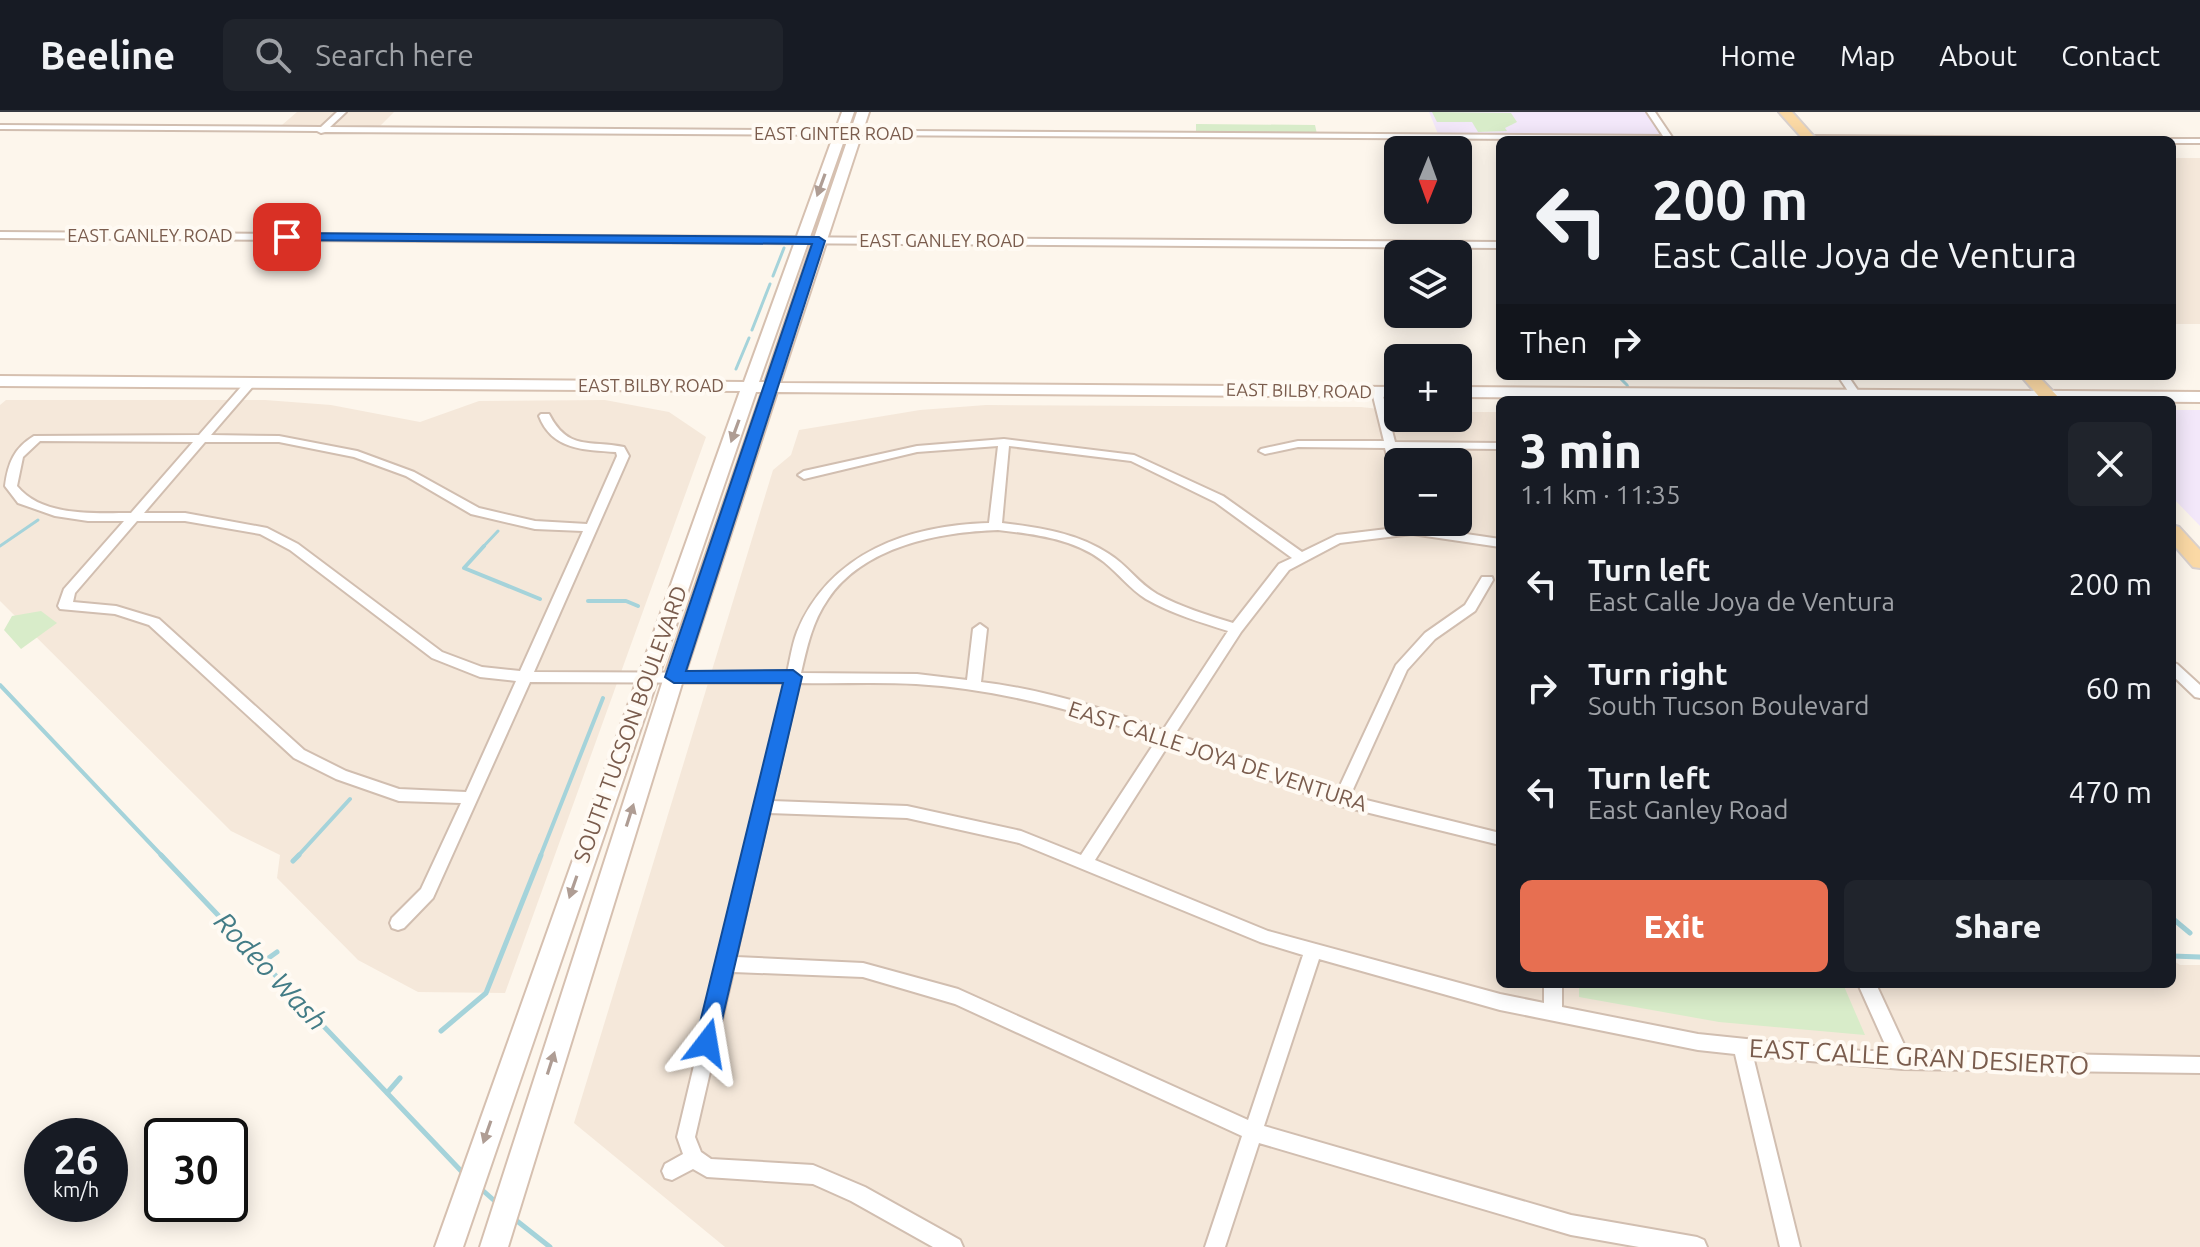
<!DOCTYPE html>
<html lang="en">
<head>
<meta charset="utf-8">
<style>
  :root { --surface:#171b24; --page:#20242c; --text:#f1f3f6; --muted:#9ea1a6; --line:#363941; --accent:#e76f51 }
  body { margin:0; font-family:Ubuntu,sans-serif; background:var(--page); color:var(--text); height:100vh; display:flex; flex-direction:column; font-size:30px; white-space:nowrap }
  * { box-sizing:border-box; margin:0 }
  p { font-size:26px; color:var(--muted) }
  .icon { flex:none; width:44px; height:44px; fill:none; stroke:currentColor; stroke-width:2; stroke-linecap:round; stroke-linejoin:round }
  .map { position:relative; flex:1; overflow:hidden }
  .side { position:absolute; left:1496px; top:284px; width:680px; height:592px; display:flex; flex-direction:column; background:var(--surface); border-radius:12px; box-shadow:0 4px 20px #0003 }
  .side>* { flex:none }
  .hud { position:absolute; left:1496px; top:24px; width:680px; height:244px; border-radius:12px; box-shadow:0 4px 20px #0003; background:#171b24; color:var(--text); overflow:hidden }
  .needle { width:52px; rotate:181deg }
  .buttons { position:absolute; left:1384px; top:24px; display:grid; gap:16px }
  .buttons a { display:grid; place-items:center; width:88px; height:88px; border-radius:12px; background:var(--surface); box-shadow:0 4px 20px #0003; font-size:40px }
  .speed { position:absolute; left:24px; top:1006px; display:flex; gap:16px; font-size:40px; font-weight:700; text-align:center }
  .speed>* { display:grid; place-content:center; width:104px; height:104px; border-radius:50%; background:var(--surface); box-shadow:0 4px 20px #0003; line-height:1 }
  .speed small { font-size:20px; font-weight:400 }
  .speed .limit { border:4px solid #111; border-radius:12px; background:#fff; color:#111 }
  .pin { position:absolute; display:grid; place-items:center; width:68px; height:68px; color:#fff; margin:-34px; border-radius:16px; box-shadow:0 4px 12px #0006 }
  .me { position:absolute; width:88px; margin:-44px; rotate:14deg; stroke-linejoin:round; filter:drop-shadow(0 0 6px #0008) }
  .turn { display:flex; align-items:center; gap:28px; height:168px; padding:0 24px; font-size:36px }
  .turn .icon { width:104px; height:104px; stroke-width:2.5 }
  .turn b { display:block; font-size:56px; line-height:68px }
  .then { display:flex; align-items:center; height:76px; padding:0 24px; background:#0003; gap:16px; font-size:30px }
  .round { display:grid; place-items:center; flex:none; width:84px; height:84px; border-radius:12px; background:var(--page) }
  .overview { display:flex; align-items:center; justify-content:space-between; height:136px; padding:0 24px }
  h1 { font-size:48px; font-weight:800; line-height:60px }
  .button { display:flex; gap:16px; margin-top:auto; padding:16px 24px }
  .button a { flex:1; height:92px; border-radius:12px; background:var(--accent); color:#fff; font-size:32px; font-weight:800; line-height:92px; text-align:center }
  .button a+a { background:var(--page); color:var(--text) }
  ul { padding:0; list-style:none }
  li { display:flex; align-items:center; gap:24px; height:104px; padding:0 24px }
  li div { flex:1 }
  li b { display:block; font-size:30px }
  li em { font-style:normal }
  header { display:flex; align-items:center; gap:48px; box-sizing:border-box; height:112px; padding:0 40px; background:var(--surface); border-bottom:2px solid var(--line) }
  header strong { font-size:38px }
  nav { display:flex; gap:44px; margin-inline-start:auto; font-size:28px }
  .search { width:560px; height:72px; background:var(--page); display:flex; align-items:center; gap:20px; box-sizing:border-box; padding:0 28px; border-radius:12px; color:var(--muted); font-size:30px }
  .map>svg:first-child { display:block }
  .residential { fill:#f5e8da; fill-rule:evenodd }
  .education { fill:#f3e8fa }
  .green { fill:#d8ecc9 }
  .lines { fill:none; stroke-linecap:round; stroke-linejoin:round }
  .stream-far2 { stroke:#a5d3da; stroke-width:3 }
  .stream-far1 { stroke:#a5d3da; stroke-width:4 }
  .stream { stroke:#a5d3da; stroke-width:5 }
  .street-casing { stroke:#d1beb0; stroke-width:4 }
  .secondary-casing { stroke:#d6c0b0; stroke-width:4 }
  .primary-casing { stroke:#dad1cd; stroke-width:4 }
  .street { fill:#fff; fill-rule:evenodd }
  .secondary { fill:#fff; fill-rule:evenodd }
  .primary { fill:#fbd9a5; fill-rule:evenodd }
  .oneway { fill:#af9d94 }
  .route { fill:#1a73e8; stroke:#114b97; stroke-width:2 }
  .labels { text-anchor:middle; stroke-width:8; stroke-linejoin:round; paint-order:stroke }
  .far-street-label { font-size:18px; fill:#7a5c4d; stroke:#fffaf3 }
  .street-label { font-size:22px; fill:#7a5c4d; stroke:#fffaf3 }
  .near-street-label { font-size:26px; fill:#7a5c4d; stroke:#fffaf3 }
  .near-water-label { font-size:28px; font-style:italic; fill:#437c86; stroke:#fffaf3 }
</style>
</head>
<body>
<header>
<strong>Beeline</strong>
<div class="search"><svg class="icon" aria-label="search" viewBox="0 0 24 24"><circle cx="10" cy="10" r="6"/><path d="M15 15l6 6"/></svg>Search here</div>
<nav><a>Home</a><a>Map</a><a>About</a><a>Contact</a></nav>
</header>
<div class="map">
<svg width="2200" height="1135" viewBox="0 0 2200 1135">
  <rect width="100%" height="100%" fill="#fdf6ec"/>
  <path class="residential" d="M297,0H394L379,15L282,13Z
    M2172,46H2200V212H2172Z
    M6,288H265L331,293L420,310L479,289L605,288L669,300L706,325L505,881L418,880L358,848L277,766L280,743L231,719L0,489V293Z
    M986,293L1361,295L1398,299V306H1458V300H1500V872H2172V848L2180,853H2200V1135H725L574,1011L773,358L791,343L799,318L920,298ZM1398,350H1458V410H1398Z"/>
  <path class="education" d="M1429,0H1645L1663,24L1438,22Z
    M2172,298H2200V414L2172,385Z"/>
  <path class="green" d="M1432,0L1511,1L1517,10L1505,16L1507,19L1478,20L1472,10H1437Z
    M1196,12L1315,13L1317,22L1196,21Z
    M41,499L57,511L21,537L4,518L12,504Z
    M1579,872H1843L1865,923L1719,910L1579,885Z"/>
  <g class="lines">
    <path class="stream-far2" d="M773,164L784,136
      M752,218L770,172
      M736,257L749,226
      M1618,264L1627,273L1633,288
      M0,434L38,408
      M482,436L498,419"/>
    <path class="stream-far1" d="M484,434L464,456L540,487
      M588,489H626L638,494
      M0,573L163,745
      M297,745L350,687
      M540,745L603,586"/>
    <path class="stream" d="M161,743L464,1062
      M293,749L299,743
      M2172,806L2190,821
      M2172,844L2200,845
      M263,850L277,840
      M441,919L486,881L541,743
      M387,981L400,966
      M480,1076L497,1091
      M512,1105L550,1135"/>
    <defs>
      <path id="street" d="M337,0H346L330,15L1663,24L1647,0H1655L1674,28L325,20L321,21L317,19L0,17V13L321,15Z
        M1809,24L2064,26L2068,28H1806L1805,26Z
        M2172,27H2200V31H2172V28H2169Z
        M0,120L1500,130V136L0,126Z
        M1838,264H1848L1861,283L1860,285H1852Z
        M251,267L256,270L255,272L211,323L279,324L357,339L414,360L479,396L535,409L587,412L617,344L616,340C584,338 552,338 539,304L541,302H549C568,339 589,328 624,335L629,344L534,560L787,561C790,548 792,533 797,520C830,440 910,413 989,411L998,334L917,340L804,367L798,363L804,359L917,334L1004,327L1134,343L1223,384L1302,440L1337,423L1412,414L1500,427V435L1412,422L1340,431L1289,458L1241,520L1175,622L1337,680L1396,553L1425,521L1465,493L1482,465H1492L1493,468L1475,499L1435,527L1407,558L1350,684L1500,721V733L1341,694L1169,632L1095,748L1268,819L1500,882L1544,891V872H1562V895L1698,922L1862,939H1888L1858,872H1876L1907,939L2200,945V961L1902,957L1753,944L1800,1135H1780L1735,942L1698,938L1500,898L1319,847L1264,1014L1571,1103L1697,1125L1704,1128L1707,1135H1639L1571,1123L1259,1031L1225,1135H1205L1242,1024L955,892L863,865L733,860L695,1025L701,1040L711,1047L813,1053L865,1075L960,1128L963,1135H933L851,1089L813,1072L707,1065L693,1057L672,1068L665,1066L662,1059L665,1052L683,1042L677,1025L785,571L530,570L433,786L404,816L398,818L392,816L390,811L392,806L421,777L461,691L399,689L336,667L294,646L149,513L115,502L60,497L58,494L64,477L124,409H88L55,404L18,391L5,374C8,351 14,336 34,324L199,323L247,268ZM40,329L193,330L131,401C94,401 42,405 17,374L23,345ZM205,330H279L354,345L406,364L471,402L535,417L583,419L520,559L482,555L442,540L298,432L267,416L185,401H144ZM1009,334L1131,349L1215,390L1292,446L1279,452L1233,511C1207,503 1181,495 1157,482C1138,471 1127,453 1109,442C1078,421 1038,415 1002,411ZM137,409H185L260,422L290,438L432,546L480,565L516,569L466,680L399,677L346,659L304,638L159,507L116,494L73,490L75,481ZM998,418C1034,422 1075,427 1104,450C1119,462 1130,477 1146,487C1172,502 1200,510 1228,519L1163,618C1104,597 1043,577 981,570L987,517L980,512L973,517L967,568L917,562L801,561C807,535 812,510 828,487C864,434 939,420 998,418ZM799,571C838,572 877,570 916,572C999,577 1079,599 1157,627L1081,743L1021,719L907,694L772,689ZM769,701L907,706L1019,731L1260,830L1303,843L1248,1008L958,877L863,851L736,845Z
        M1377,277L1382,280L1395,330L1500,331V337L1397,336L1400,350H1398V368L1392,364L1385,336L1298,335L1265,342L1259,339L1261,337L1298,329H1384L1372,280Z
        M2172,550L2177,552L2200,573V586L2195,585L2172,563Z"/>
      <path id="secondary" d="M842,0H854L759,270H765L857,0H869L780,271L1398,275V285L777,280L684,565L508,1135H480L664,565L762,280H756L463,1135H435L740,279L0,274V264L744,270Z
        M1458,275L2200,280V290L1458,285Z"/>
      <path id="primary" d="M1779,0H1792L1817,28H1804Z
        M2021,264H2038L2061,288H2042Z
        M2172,413L2179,415L2200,438V456L2193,455L2172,431Z"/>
    </defs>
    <use href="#street" class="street-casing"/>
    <use href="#secondary" class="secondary-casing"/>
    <use href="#primary" class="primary-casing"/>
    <use href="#street" class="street"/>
    <use href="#secondary" class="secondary"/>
    <use href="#primary" class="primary"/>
  </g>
  <defs><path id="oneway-solid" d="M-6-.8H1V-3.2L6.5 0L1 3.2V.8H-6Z" transform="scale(2)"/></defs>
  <g class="oneway">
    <use href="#oneway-solid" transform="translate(821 73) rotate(110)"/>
    <use href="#oneway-solid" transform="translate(735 319) rotate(110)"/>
    <use href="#oneway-solid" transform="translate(630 703) rotate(-72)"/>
    <use href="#oneway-solid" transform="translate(573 775) rotate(109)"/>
    <use href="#oneway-solid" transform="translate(551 951) rotate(-72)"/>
    <use href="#oneway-solid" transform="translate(487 1020) rotate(109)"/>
  </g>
  <path class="route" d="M287,121L819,125L825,129L686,559L793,558L802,565L715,938L707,942L699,938L695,931L783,571H674L665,565L812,132L283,128L281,125Z"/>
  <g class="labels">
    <g class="far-street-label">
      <text x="834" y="28">EAST GINTER ROAD</text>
      <text x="150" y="130">EAST GANLEY ROAD</text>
      <text x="942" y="135">EAST GANLEY ROAD</text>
      <text x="651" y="280">EAST BILBY ROAD</text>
      <text transform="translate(1299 279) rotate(1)" y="6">EAST BILBY ROAD</text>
    </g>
    <g class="street-label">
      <text transform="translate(630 612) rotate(-70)" y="8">SOUTH TUCSON BOULEVARD</text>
      <text transform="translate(1218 644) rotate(18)" y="8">EAST CALLE JOYA DE VENTURA</text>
    </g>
    <g class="near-street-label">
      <text transform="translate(1919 945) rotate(3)" y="9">EAST CALLE GRAN DESIERTO</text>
    </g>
    <g class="near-water-label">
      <text transform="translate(271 859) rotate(47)" y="10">Rodeo Wash</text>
    </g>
  </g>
</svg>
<div class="buttons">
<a><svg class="needle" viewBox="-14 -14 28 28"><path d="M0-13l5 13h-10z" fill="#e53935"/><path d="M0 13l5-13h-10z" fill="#9ea1a6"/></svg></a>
<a><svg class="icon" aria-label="layers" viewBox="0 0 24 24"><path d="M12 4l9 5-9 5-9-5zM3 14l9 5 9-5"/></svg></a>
<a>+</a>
<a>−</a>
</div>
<div class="speed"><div>26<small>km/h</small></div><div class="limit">30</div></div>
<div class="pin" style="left:287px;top:125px;background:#d93025"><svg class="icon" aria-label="arrive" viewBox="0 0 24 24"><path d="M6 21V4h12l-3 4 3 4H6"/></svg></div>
<svg class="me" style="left:707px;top:931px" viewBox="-20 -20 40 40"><path d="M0-17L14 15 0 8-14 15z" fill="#1a73e8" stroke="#fff" stroke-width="4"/></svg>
<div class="hud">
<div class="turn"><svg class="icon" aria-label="left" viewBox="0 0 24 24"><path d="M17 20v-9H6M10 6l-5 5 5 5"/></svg><div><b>200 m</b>East Calle Joya de Ventura</div></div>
<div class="then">Then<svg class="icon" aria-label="right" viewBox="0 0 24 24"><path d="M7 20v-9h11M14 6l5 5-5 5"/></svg></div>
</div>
<section class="side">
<div class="overview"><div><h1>3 min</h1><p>1.1 km · 11:35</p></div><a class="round"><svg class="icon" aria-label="close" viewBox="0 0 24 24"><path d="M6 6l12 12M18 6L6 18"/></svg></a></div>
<ul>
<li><svg class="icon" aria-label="left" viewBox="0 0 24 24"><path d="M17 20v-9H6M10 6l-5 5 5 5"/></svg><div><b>Turn left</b><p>East Calle Joya de Ventura</p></div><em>200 m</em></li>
<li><svg class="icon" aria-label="right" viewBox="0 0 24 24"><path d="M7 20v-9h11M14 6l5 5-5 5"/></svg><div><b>Turn right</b><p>South Tucson Boulevard</p></div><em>60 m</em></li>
<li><svg class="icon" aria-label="left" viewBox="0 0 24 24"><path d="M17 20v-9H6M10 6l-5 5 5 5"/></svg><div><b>Turn left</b><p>East Ganley Road</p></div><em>470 m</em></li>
</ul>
<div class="button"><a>Exit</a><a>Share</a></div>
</section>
</div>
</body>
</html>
